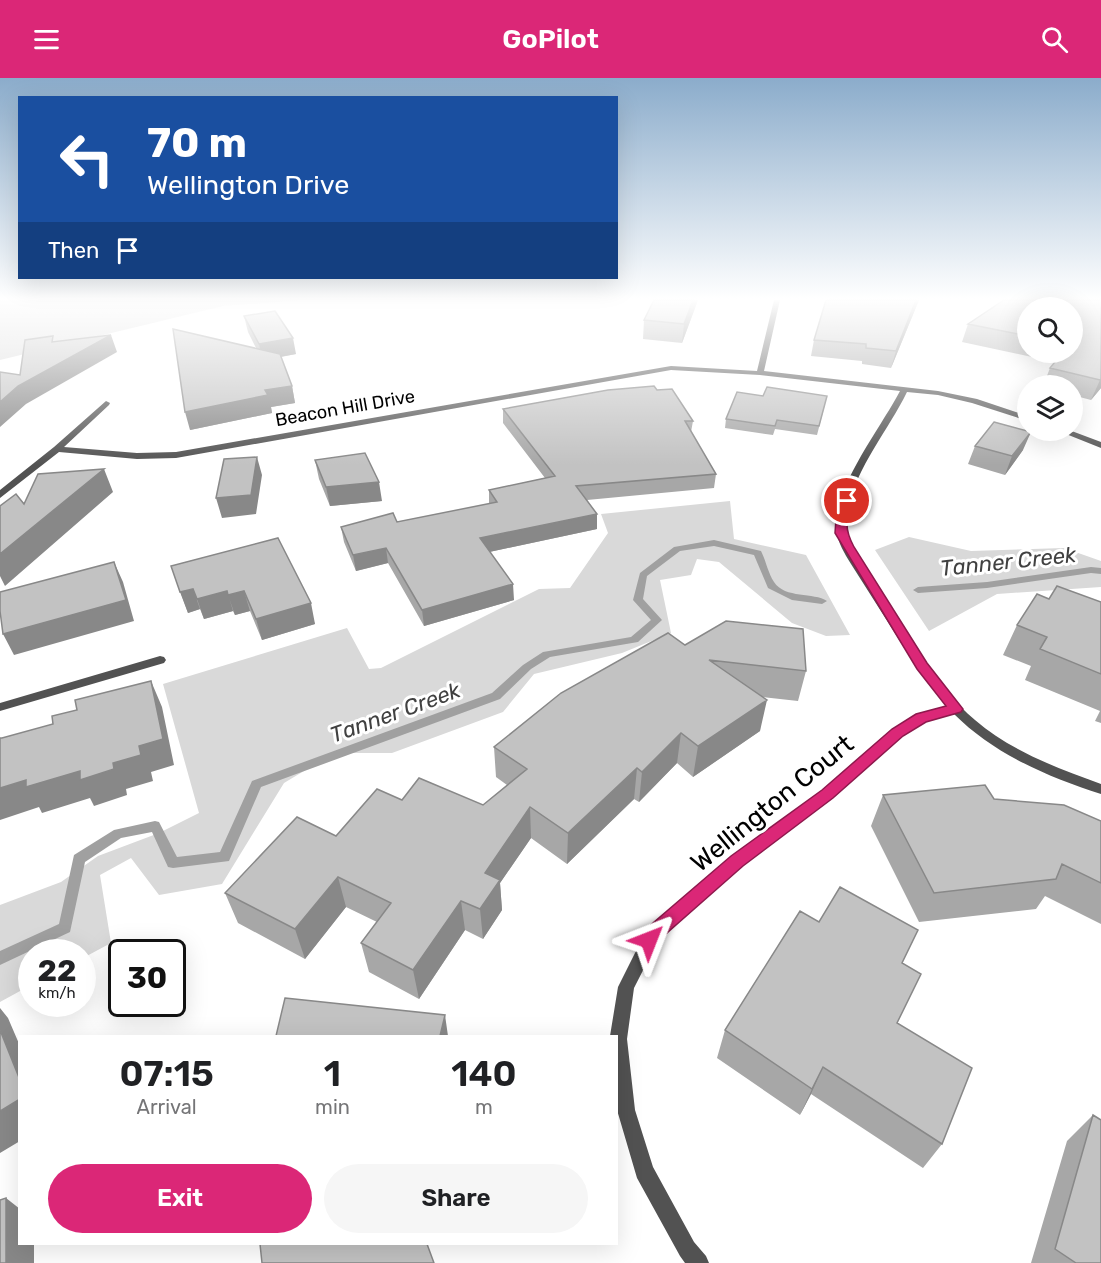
<!DOCTYPE html>
<html lang="en">
<head>
<meta charset="utf-8">
<style>
  :root { --surface:#fff; --page:#f6f6f6; --text:#202124; --muted:#757577; --accent:#db2777 }
  body { margin:0; font-family:Rubik,sans-serif; background:var(--page); color:var(--text); height:100vh; display:flex; flex-direction:column; font-size:22px; white-space:nowrap }
  * { box-sizing:border-box; margin:0 }
  p { font-size:20px; color:var(--muted) }
  .icon { flex:none; width:33px; height:33px; fill:none; stroke:currentColor; stroke-width:2; stroke-linecap:round; stroke-linejoin:round }
  .map { position:relative; flex:1; overflow:hidden }
  .sheet { position:absolute; left:18px; top:957px; width:600px; height:210px; display:flex; flex-direction:column; background:var(--surface); border-radius:0px; box-shadow:0 6px 24px #0002 }
  .sheet>* { flex:none }
  .banner { position:absolute; left:18px; top:18px; width:600px; height:183px; border-radius:0px; box-shadow:0 6px 24px #0002; background:#1a4fa0; color:#fff; overflow:hidden }
  .tools { position:absolute; left:1017px; top:219px; display:grid; gap:12px }
  .tools a { display:grid; place-items:center; width:66px; height:66px; border-radius:50%; background:var(--surface); box-shadow:0 6px 24px #0002; font-size:30px }
  .speed { position:absolute; left:18px; top:861px; display:flex; gap:12px; font-size:30px; font-weight:700; text-align:center }
  .speed>* { display:grid; place-content:center; width:78px; height:78px; border-radius:50%; background:var(--surface); box-shadow:0 6px 24px #0002; line-height:1 }
  .speed small { font-size:15px; font-weight:400 }
  .speed .limit { border:3px solid #111; border-radius:9px; background:#fff; color:#111 }
  .pin { position:absolute; display:grid; place-items:center; width:51px; height:51px; color:#fff; margin:-26px; border:3px solid #fff; border-radius:50%; box-shadow:0 2px 6px #0007 }
  .me { position:absolute; width:66px; margin:-33px; rotate:45deg; stroke-linejoin:round; filter:drop-shadow(0 0 4px #0008) }
  .turn { display:flex; align-items:center; gap:21px; height:126px; padding:0 30px; font-size:27px }
  .turn .icon { width:78px; height:78px; stroke-width:2.5 }
  .turn b { display:block; font-size:42px; line-height:51px }
  .then { display:flex; align-items:center; height:57px; padding:0 30px; background:#0003; gap:12px; font-size:22px }
  .eta { display:flex; justify-content:space-evenly; align-items:center; height:102px; text-align:center }
  .eta b { font-size:36px; font-weight:600; line-height:42px }
  .action { display:flex; gap:12px; margin-top:auto; padding:12px 30px }
  .action a { flex:1; height:69px; border-radius:36px; background:var(--accent); color:#fff; font-size:24px; font-weight:600; line-height:69px; text-align:center }
  .action a+a { background:var(--page); color:var(--text) }
  header { display:flex; justify-content:space-between; align-items:center; height:78px; padding:0 30px; background:var(--accent); color:#fff; font-size:27px; font-weight:600 }
  .map>svg:first-child { display:block }
  .green { fill:#d9d9d9 }
  .lines { fill:none; stroke-linecap:round; stroke-linejoin:round }
  .stream { fill:#a0a0a0; fill-rule:evenodd }
  .minor { fill:#525252; fill-rule:evenodd }
  .wall { fill:#a7a7a7; fill-rule:evenodd }
  .shaded-wall { fill:#888 }
  .building { fill:#c2c2c2; stroke:#888; stroke-width:1.5 }
  .route { fill:#db2777; stroke:#8e194d; stroke-width:1.5 }
  .labels { text-anchor:middle; stroke-width:6; stroke-linejoin:round; paint-order:stroke }
  .far-street-label { font-size:18px; fill:#000; stroke:#fff }
  .water-label { font-size:22px; font-style:italic; fill:#414141; stroke:#fff }
  .near-street-label { font-size:26px; fill:#000; stroke:#fff }
</style>
</head>
<body>
<header><svg class="icon" aria-label="menu" viewBox="0 0 24 24"><path d="M4 6h16M4 12h16M4 18h16"/></svg>GoPilot<svg class="icon" aria-label="search" viewBox="0 0 24 24"><circle cx="10" cy="10" r="6"/><path d="M15 15l6 6"/></svg></header>
<div class="map">
<svg width="1101" height="1185" viewBox="0 0 1101 1185">
  <rect width="100%" height="100%" fill="#fff"/>
  <path class="green" d="M0,222H302L223,228L0,282Z
    M730,423L734,461L806,477L850,557L826,558L792,545L719,484L697,481L691,497L660,502L671,555L622,575L534,596L503,634L392,675H334L284,705L222,806L159,817L131,780L100,797L111,865L83,880L82,874H32L31,907L0,924V827L61,804L98,778L159,755L199,735L163,606L347,550L369,591L381,590L539,511L570,510L608,455L601,436Z
    M909,459L971,473L1064,470L1101,483V509L997,516L929,553L875,472Z"/>
  <g class="lines">
    <path class="stream" d="M714,462L761,473C766,483 768,495 774,504C785,521 814,514 827,523L822,526L792,522L768,510L754,477L714,468L680,473L647,498L643,521L662,542L638,564L550,579L531,591L500,621L261,709L229,783L173,790L168,789L152,754L121,760L85,784L70,854L0,887V873L59,846L74,777L114,752L155,743L159,744L177,779L220,774L252,703L492,615L523,587L543,574L631,559L651,542L633,522L640,495L674,469Z
      M1091,489L1101,490V496L1091,495L987,510L918,515L913,512L918,509L987,504Z"/>
    <path class="minor" d="M774,222H780L764,293L938,313L977,321L1028,338V343L972,325L938,317L907,314C887,355 852,394 846,441C842,468 866,493 880,514C908,558 935,608 975,642C1011,673 1057,690 1101,706V716C1048,699 994,676 954,636L925,643L903,658L833,720L742,787L659,861L634,910L627,961L635,1032L653,1089L694,1164L706,1178L709,1185H685L680,1178L637,1100L617,1032L616,958H610L618,909L647,851L732,779L823,712L893,652L917,637L947,629L917,590L851,486C844,475 838,464 836,452C831,413 882,348 900,313L760,297L671,292L176,380L137,381L59,374L0,420V412L54,369L106,323L110,325L109,327L64,369L137,375L176,374L671,288L757,293Z
      M1056,352H1069L1101,364V370Z
      M160,578L164,579L166,582L164,585L0,633V625Z"/>
  </g>
  <path class="wall" d="M698,222L682,265L643,261L644,242Z
    M919,222L891,290L862,286V283L811,278L814,262Z
    M1004,222H1101V310L1091,322L1072,317V308H1043L1050,290L1055,284L962,264L968,246ZM1028,230H1072V274H1028Z
    M244,238L296,276L281,279L292,308L295,325L271,329L272,335L190,352L256,270L248,254Z
    M657,312L693,343L691,354L716,396L714,410L587,422L597,436V451L489,474L514,522L424,548L388,485L356,493L344,464L341,449L397,444L489,426V412L545,400L503,345V331Z
    M825,326L817,357L775,351L773,357L725,350L726,341Z
    M975,368L1023,372L1005,397L968,386Z
    M315,382L382,423L330,428L319,401Z
    M278,460L315,546L262,562L250,533L235,537L233,533L204,541L200,531L188,535L171,488Z
    M1049,521L1101,524V645L1095,643L1100,633L1025,602L1031,588L1003,577L1017,547Z
    M685,567L806,593L798,623L762,619L760,653L693,699L677,685L639,724L634,721L567,786L531,760L500,805L502,832L483,861L465,852L419,921L369,894L361,865L377,844L346,829L305,881L238,845L225,815L336,758L402,722L483,727L507,707L496,699L494,669Z
    M883,717L994,721L1101,743V846L1045,818L1036,831L919,844L871,748Z
    M819,844L902,885L897,945L942,1066L923,1090L811,1016L800,1037L717,980L725,952Z
    M1093,1037L1101,1185H1031L1067,1063Z"/>
  <path class="shaded-wall" d="M693,222H698L682,265L684,246Z
    M916,222H919L891,290L896,273Z
    M111,257L117,274L26,326L0,349V324L18,308Z
    M293,260L296,276L262,282L259,266Z
    M1101,301V310L1091,322L1100,302Z
    M292,308L295,325L271,329L272,335L190,352L185,334L265,312Z
    M1031,354L1023,372L1005,397L1012,378Z
    M257,379L262,397L256,436L222,440L216,420Z
    M104,391L113,414L5,508L0,498V476Z
    M379,404L382,423L330,428L326,409Z
    M597,436V451L480,476V460Z
    M386,470L388,485L356,493L353,477Z
    M114,484L123,504L134,543L14,577L3,556Z
    M513,506L514,522L424,548L422,532Z
    M193,511L200,531L188,535L180,514Z
    M227,513L233,533L204,541L197,521Z
    M244,513L250,533L235,537L228,517Z
    M311,525L315,546L262,562L256,541Z
    M151,603L162,629L174,687L151,694L153,703L126,711L127,717L94,728L90,720L42,735L39,729L0,742V710L26,702L80,693L113,685L139,668Z
    M767,622L760,653L693,699L698,668Z
    M681,655L677,685L639,724L642,694Z
    M637,690L634,721L567,786L568,755Z
    M530,729L531,760L500,805L502,832L483,861L480,831L485,795Z
    M338,799L346,829L305,881L295,851Z
    M461,823L465,852L419,921L413,892Z
    M0,930L8,940L20,968V1002L0,952Z
    M445,937L448,958H440Z
    M823,989L811,1016L800,1037L812,1011Z
    M20,1021V1063L0,1075V1033Z
    M6,1120L20,1131V1166H34V1185H6Z"/>
  <path class="building" d="M654,222H693L684,246L644,242Z
    M826,222H916L896,273L866,270V266L814,262Z
    M1004,222H1101V301L1100,302L1050,290L1063,274H1072V230H1028V258L968,246Z
    M275,233L293,260L259,266L244,238Z
    M173,251L280,276L292,308L265,312L268,317L185,334Z
    M111,257L18,308L0,324V294L20,297L25,262L53,258L52,264Z
    M654,308L657,312L672,311L693,343H685L716,396L576,408L597,436L480,460L513,506L422,532L386,470L353,477L341,449L393,435L397,444L497,424L489,412L555,398L503,331L608,312Z
    M767,309L827,318L819,348L777,342L775,348L726,341L737,314L763,318Z
    M994,344L1031,354L1012,378L975,368Z
    M365,375L379,404L326,409L315,382Z
    M257,379L251,417L216,420L224,381Z
    M104,391L0,476V428L16,416L24,426L38,396Z
    M278,460L311,525L256,541L244,513L228,517L227,513L197,521L193,511L180,514L171,488Z
    M114,484L126,522L3,556L0,533V514Z
    M1057,508L1101,524V596L1040,571L1047,559L1017,547L1037,516L1049,521Z
    M726,543L803,551L806,593L709,582L767,622L698,668L681,655L642,694L637,690L568,755L530,729L485,795L500,802L480,831L461,823L413,892L361,865L391,825L338,799L295,851L225,815L297,739L336,758L377,711L402,722L419,700L483,727L527,691L494,669L561,615L668,555L685,567Z
    M151,603L163,661L139,668L141,677L113,685L114,691L80,702V693L26,709V702L0,710V660H2L53,646L52,638L77,632L75,622Z
    M985,707L994,721L1064,727L1101,743V805L1062,786L1056,801L934,815L883,717Z
    M840,809L918,852L902,885L921,896L897,945L972,990L942,1066L823,989L812,1011L725,952L800,833L819,844Z
    M285,920L445,937L440,958H276Z
    M0,952L20,1002V1021L0,1033Z
    M1093,1037L1101,1042V1185H1076L1055,1171Z
    M6,1120V1185H0V1122Z
    M260,1166H427L434,1185H262Z"/>
  <linearGradient id="sky" x2="0" y2="1"><stop stop-color="#8baccb"/><stop offset="0.57" stop-color="#fff"/><stop offset="1" stop-color="#fff" stop-opacity="0"/></linearGradient>
  <rect width="1101" height="387" fill="url(#sky)"/>
  <path class="route" d="M847,420L852,423C846,443 844,450 854,469L927,585L963,631L961,634L926,644L903,658L833,720L743,788L659,862L656,868L649,871L643,868L640,862L646,851L731,778L822,712L892,651L916,636L946,628L917,591L835,455L836,441L841,423Z"/>
  <g class="labels">
    <g class="far-street-label">
      <text transform="translate(345 330) rotate(-10)" y="6">Beacon Hill Drive</text>
    </g>
    <g class="water-label">
      <text transform="translate(1008 483) rotate(-6)" y="8">Tanner Creek</text>
      <text transform="translate(395 634) rotate(-20)" y="8">Tanner Creek</text>
    </g>
    <g class="near-street-label">
      <text transform="translate(772 725) rotate(-39)" y="9">Wellington Court</text>
    </g>
  </g>
</svg>
<div class="tools">
<a><svg class="icon" aria-label="search" viewBox="0 0 24 24"><circle cx="10" cy="10" r="6"/><path d="M15 15l6 6"/></svg></a>
<a><svg class="icon" aria-label="layers" viewBox="0 0 24 24"><path d="M12 4l9 5-9 5-9-5zM3 14l9 5 9-5"/></svg></a>
</div>
<div class="speed"><div>22<small>km/h</small></div><div class="limit">30</div></div>
<div class="pin" style="left:847px;top:423px;background:#d93025"><svg class="icon" aria-label="arrive" viewBox="0 0 24 24"><path d="M6 21V4h12l-3 4 3 4H6"/></svg></div>
<svg class="me" style="left:649px;top:862px" viewBox="-20 -20 40 40"><path d="M0-17L14 15 0 8-14 15z" fill="#db2777" stroke="#fff" stroke-width="4"/></svg>
<div class="banner">
<div class="turn"><svg class="icon" aria-label="left" viewBox="0 0 24 24"><path d="M17 20v-9H6M10 6l-5 5 5 5"/></svg><div><b>70 m</b>Wellington Drive</div></div>
<div class="then">Then<svg class="icon" aria-label="arrive" viewBox="0 0 24 24"><path d="M6 21V4h12l-3 4 3 4H6"/></svg></div>
</div>
<section class="sheet">
<div class="eta">
<div><b>07:15</b><p>Arrival</p></div>
<div><b>1</b><p>min</p></div>
<div><b>140</b><p>m</p></div>
</div>
<div class="action"><a>Exit</a><a>Share</a></div>
</section>
</div>
</body>
</html>
